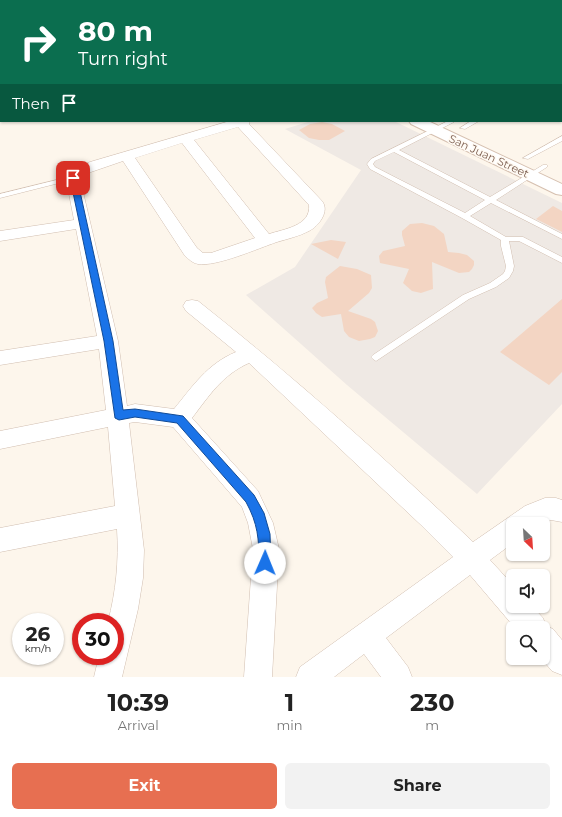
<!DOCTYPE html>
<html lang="en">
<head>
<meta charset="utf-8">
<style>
  :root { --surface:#fff; --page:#f2f2f2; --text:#222; --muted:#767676; --accent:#e76f51 }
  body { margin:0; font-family:Montserrat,sans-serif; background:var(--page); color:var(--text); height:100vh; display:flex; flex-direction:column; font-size:15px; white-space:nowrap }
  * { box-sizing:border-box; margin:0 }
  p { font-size:13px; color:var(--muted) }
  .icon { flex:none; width:22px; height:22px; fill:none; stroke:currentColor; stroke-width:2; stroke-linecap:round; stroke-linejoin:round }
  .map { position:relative; height:677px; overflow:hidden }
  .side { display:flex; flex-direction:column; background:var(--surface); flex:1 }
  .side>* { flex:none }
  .top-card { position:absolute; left:0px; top:0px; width:562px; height:122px; box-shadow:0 1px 3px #0004; background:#0b6e4f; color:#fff; overflow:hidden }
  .needle { width:26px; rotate:155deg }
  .tools { position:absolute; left:506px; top:517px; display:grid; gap:8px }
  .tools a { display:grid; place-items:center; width:44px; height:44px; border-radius:6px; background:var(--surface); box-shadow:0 1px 3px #0004; font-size:20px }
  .speed { position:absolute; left:12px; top:613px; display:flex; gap:8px; font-size:20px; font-weight:700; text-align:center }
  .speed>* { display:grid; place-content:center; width:52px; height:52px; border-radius:50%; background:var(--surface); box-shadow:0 1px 3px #0004; line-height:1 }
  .speed small { font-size:10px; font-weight:400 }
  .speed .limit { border:6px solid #d22; background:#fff; color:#111 }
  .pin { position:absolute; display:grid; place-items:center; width:34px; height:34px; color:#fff; margin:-17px; border-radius:8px; box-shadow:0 2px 6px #0006 }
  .me { position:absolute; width:44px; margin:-22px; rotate:1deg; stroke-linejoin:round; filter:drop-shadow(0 0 3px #0008) }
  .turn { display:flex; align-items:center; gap:14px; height:84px; padding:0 12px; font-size:18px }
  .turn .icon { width:52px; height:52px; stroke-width:2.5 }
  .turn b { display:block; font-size:28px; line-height:34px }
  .then { display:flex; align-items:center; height:38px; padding:0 12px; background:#0003; gap:8px; font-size:15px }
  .eta { display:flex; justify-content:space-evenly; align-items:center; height:68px; text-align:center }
  .eta b { font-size:24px; font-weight:700; line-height:28px }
  .action { display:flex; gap:8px; margin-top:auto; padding:8px 12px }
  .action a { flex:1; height:46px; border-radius:6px; background:var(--accent); color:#fff; font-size:16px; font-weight:700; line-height:46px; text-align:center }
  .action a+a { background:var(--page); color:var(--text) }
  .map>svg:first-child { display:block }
  .industrial { fill:#efe9e4 }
  .water { fill:#bfe3e8; stroke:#a5d3da }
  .building { fill:#f3d5c3 }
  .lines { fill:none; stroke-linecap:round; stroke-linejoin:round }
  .service-casing { stroke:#d1beb0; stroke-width:1 }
  .minor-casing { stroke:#d1beb0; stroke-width:1 }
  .secondary-casing { stroke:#d6c0b0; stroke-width:2 }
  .service { fill:#fff; fill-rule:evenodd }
  .minor { fill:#fff; fill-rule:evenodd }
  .secondary { fill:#fff; fill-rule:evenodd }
  .route { fill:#1a73e8; stroke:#114b97 }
  .labels { text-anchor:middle; stroke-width:3; stroke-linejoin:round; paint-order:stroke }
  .far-street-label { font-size:11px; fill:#7a5c4d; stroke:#fffaf3 }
</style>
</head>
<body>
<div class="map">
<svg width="562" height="677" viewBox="0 0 562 677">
  <rect width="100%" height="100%" fill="#fdf6ec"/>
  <path class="industrial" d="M311,121H394L562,203V404L477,494L347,385L246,295L295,267L361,170L285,129Z"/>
  <path class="water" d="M0,0H176L177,1H1L0,74Z"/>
  <path class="building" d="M322,122L332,124L345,131L329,140H319L309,138L299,130L310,124Z
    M553,206L562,211V232L536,219Z
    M422,223L434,226L444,234L448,252L459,253L467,255L474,261V265L472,269L469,272L459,273L432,262L433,289L421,293L412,291L403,283L409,269L380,263L379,256L383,251L405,246L402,235V231L410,224Z
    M331,240L346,242L338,259L311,244Z
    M340,266L357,269L371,275L372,288L369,293L348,311L371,319L375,322L378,331L375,337L370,339L359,341L349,337L344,331L341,314L322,317L316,313L312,308L317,303L328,298L325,282L326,277Z
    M562,299V372L549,385L500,352Z"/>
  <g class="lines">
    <defs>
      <path id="service" d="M448,121L454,122L399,150L490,197L543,165H547V167L496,200L562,234V239L491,203L470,216L506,237H523L562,257V263L519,241H509L514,266L513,271L509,278L496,287L469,299L376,361L373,359L371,357L373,355L463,295L490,283L503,274L505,271L506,266L501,246V240L462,218L370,169L367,164L371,159ZM394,152L485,200L465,213L375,167L373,164L375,161Z
        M471,121H479L465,129L460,128Z
        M562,136V141L528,159L523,158Z
        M73,176L76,178L75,179L0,198V194Z"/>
      <path id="minor" d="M215,0H225V1H215Z
        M230,121H250L249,124L322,201C330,211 319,226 309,231C300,236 287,239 277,242C259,248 216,267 198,264C192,263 189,259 185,256L123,161L88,173L80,179L118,341L127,406L135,404L174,409C193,386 207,364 236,352L186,311L183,306L186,301L192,300L198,301C294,377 385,458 473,542L525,506L545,498H556L562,500V522L551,520L539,524H513V543L490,560L513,585V606H532L543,618L546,626L553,629L562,640V675L552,671L541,658H543V628H515L470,575L386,638L408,667L412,677H381L364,654L334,677H296L300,667L453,557L421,525L249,363C222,375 209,396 192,418L258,491L273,523L279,549L272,677H244L253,549L248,523L242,507L173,427L135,422L129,423L144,550L143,578L138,609L122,677H94L99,656H115V622H108C116,591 119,561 117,529L0,552V528L115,506L108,427L0,449V431L106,410L99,349L0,365V351L97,336L76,229L0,241V231L74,220L66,178L78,167L90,162ZM238,127L309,205C311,226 284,229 269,234L194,140ZM182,143L255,238L211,253H203L197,248L135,158Z"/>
      <path id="secondary" d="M246,0H257V1H246Z
        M409,121H428L562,184V195L556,194L411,124Z"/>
    </defs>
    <use href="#service" class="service-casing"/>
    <use href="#minor" class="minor-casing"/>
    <use href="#secondary" class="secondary-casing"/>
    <use href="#service" class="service"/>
    <use href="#minor" class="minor"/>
    <use href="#secondary" class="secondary"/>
  </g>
  <path class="route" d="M73,176L77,178L113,341L123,410L135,409L183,416L254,495L264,513L270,534L271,563L269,568L265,569L261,568L259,563C259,539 258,524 246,502L177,423L135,417L119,420L115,418L104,341L70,178Z"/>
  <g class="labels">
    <g class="far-street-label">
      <text transform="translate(489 156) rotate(25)" y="4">San Juan Street</text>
    </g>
  </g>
</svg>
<div class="tools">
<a><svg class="needle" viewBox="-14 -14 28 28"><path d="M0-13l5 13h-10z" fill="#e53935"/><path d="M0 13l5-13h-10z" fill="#767676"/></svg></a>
<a><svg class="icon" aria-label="sound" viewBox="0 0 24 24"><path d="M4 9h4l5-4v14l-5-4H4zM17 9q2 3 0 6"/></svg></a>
<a><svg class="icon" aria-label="search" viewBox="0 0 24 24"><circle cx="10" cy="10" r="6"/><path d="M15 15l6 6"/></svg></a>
</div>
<div class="speed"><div>26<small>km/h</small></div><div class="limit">30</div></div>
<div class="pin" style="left:73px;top:178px;background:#d93025"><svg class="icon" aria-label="arrive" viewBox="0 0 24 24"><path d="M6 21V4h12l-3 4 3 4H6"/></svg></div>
<svg class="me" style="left:265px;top:563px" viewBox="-20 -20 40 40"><circle r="19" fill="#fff"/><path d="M0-13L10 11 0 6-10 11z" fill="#1a73e8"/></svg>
<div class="top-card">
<div class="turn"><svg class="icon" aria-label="right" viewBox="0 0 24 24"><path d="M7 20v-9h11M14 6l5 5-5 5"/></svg><div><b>80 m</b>Turn right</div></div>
<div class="then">Then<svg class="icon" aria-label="arrive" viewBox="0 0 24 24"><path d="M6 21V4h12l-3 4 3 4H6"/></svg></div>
</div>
</div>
<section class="side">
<div class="eta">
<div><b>10:39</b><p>Arrival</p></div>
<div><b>1</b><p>min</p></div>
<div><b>230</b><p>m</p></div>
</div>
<div class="action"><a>Exit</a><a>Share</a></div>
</section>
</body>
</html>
